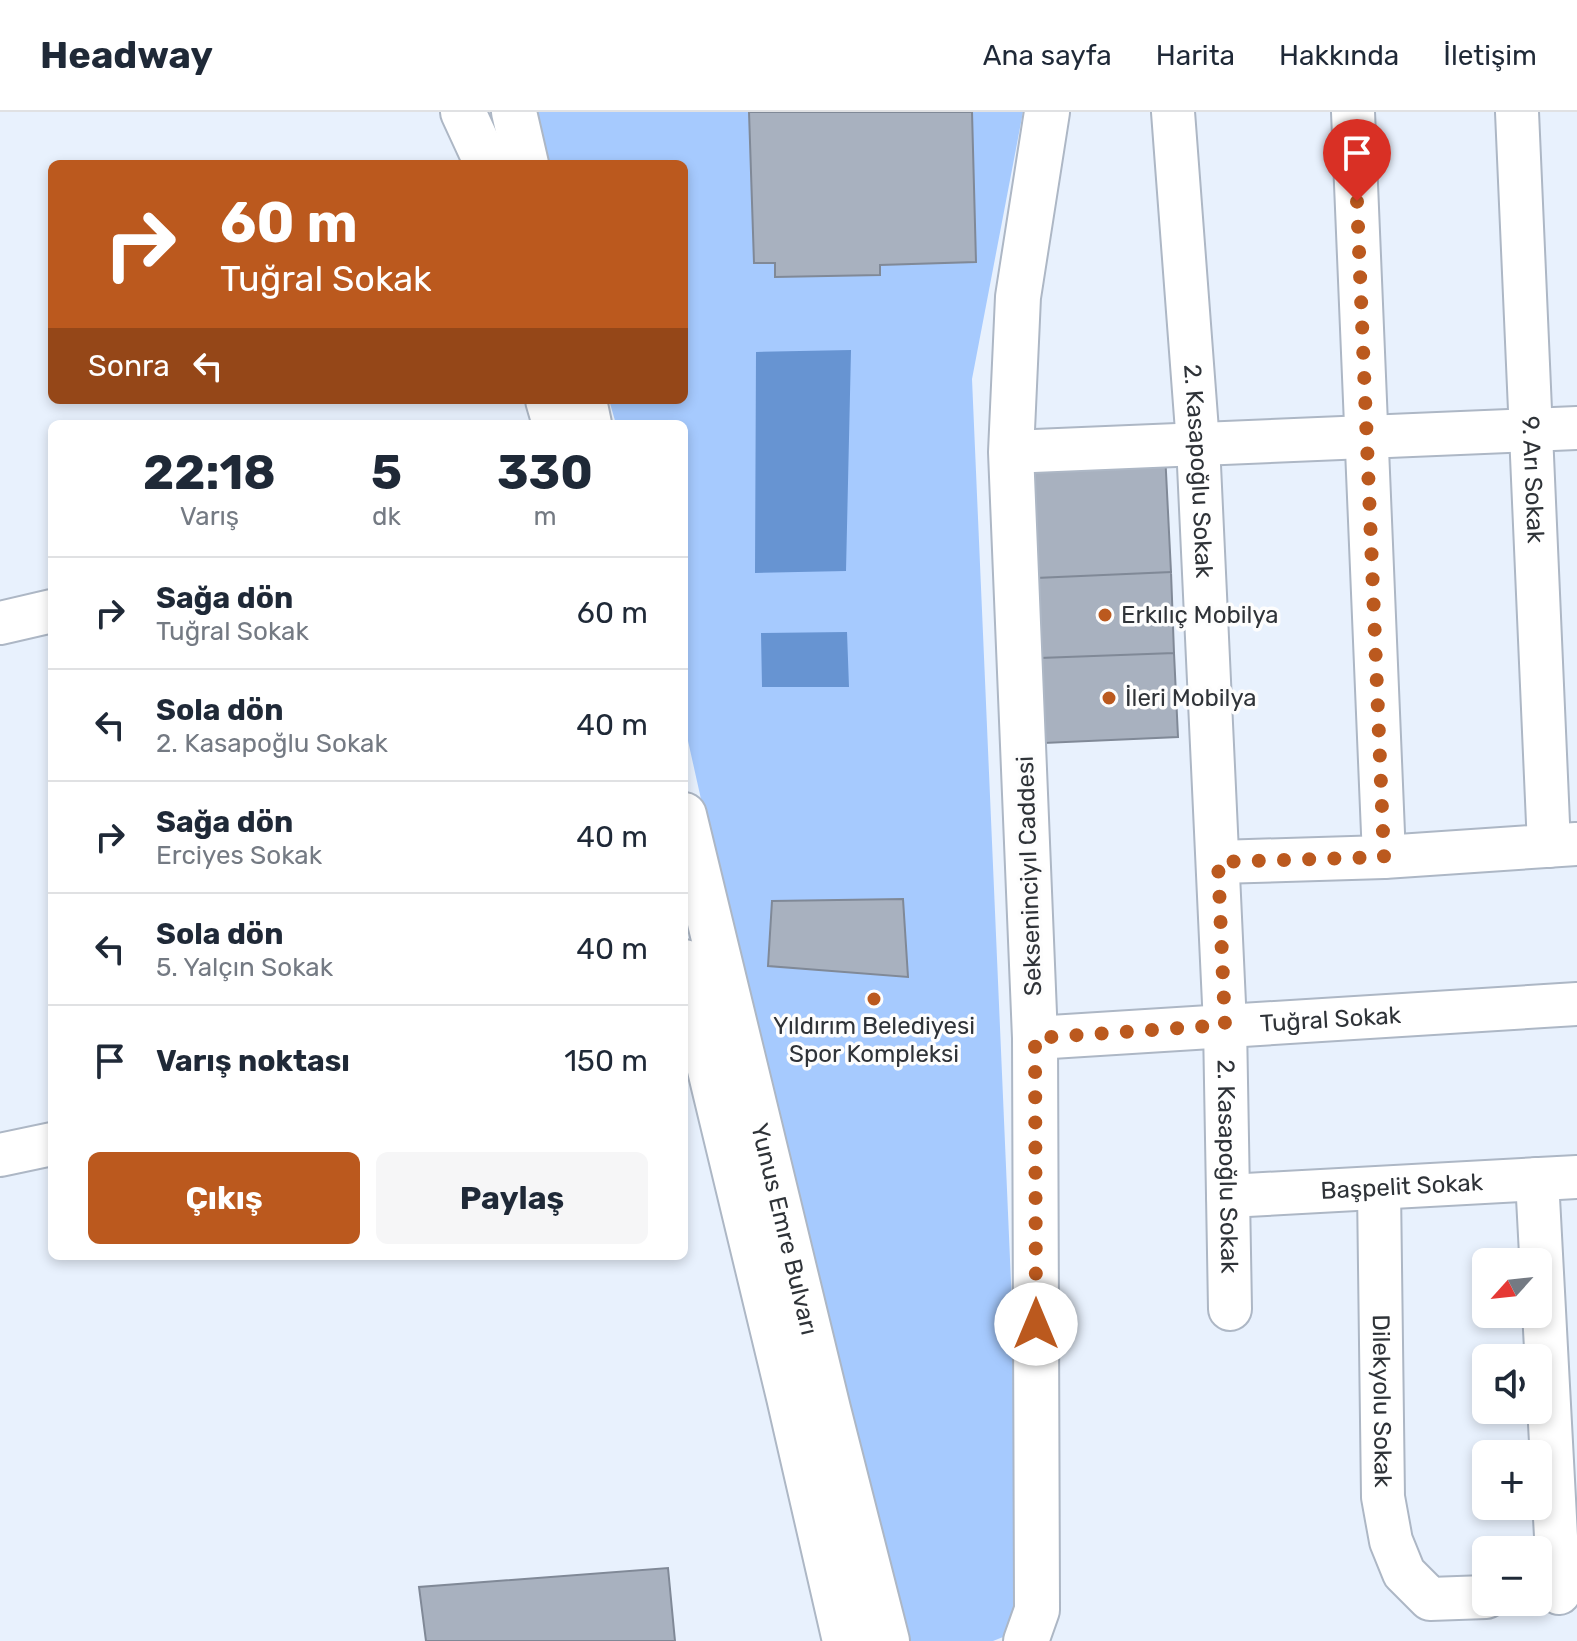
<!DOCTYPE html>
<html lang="tr">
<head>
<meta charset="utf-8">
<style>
  :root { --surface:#fff; --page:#f6f6f7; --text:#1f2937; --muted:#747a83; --line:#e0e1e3; --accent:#bb591e }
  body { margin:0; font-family:Rubik,sans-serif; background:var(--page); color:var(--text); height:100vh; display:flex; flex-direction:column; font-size:30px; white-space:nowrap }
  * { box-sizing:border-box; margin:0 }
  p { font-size:26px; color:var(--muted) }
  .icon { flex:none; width:44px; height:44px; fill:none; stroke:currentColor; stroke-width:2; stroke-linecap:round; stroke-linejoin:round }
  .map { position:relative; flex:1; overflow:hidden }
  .drawer { position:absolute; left:48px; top:308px; width:640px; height:840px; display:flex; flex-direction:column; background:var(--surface); border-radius:12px; box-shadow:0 4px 12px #0003 }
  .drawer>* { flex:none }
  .banner { position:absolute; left:48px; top:48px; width:640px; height:244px; border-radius:12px; box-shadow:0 4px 12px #0003; background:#bb591e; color:#fff; overflow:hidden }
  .needle { width:52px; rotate:243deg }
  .fabs { position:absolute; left:1472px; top:1136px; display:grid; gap:16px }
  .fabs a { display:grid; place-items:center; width:80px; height:80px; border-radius:12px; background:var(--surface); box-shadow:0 4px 12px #0003; font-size:40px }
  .pin { position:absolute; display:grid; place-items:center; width:68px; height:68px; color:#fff; margin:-82px -34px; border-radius:50% 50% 50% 0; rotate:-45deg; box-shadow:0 0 8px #0007 }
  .pin .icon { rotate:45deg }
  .me { position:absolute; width:88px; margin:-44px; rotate:0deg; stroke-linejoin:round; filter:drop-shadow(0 0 6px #0008) }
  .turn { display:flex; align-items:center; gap:28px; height:168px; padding:0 40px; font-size:36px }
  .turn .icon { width:104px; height:104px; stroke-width:2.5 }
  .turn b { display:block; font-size:56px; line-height:68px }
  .then { display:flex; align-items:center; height:76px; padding:0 40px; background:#0003; gap:16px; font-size:30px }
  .eta { display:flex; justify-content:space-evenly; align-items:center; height:136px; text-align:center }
  .eta b { font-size:48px; font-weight:700; line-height:56px }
  .action { display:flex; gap:16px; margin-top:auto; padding:16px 40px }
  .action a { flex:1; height:92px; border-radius:12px; background:var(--accent); color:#fff; font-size:32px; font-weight:700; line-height:92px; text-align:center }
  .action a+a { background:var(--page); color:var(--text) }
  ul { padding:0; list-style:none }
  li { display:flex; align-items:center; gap:24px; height:112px; padding:0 40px; border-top:2px solid var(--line) }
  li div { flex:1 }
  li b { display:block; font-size:30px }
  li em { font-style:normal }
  header { display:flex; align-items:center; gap:48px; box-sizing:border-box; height:112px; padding:0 40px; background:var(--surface); border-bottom:2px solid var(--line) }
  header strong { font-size:38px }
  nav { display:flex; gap:44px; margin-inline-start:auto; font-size:28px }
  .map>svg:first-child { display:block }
  .green { fill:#a6cafe }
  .water { fill:#6794d2 }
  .building { fill:#a8b1bf; stroke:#808997; stroke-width:2 }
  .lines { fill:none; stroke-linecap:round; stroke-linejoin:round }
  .minor-casing { stroke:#adb7c5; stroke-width:46 }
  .major-casing { stroke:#adb7c5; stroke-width:48 }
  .minor { stroke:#fff; stroke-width:42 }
  .major { stroke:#fff; stroke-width:44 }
  .route { stroke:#bb591e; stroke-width:14; stroke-dasharray:0 25.2 }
  .poi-dot { fill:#bb591e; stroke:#fdfdfd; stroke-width:3 }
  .labels { text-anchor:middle; stroke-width:7; stroke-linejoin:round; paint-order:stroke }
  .street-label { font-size:24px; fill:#2f3338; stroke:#fdfdfd }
  .poi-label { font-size:24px; fill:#2f3338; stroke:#fdfdfd; text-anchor:start }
</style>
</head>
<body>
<header>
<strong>Headway</strong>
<nav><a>Ana sayfa</a><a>Harita</a><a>Hakkında</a><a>İletişim</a></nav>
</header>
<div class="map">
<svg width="1577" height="1529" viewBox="0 0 1577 1529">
  <rect width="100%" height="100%" fill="#e8f1fd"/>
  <path class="green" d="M534,0H1023L972,267L1015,1263L1018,1519L993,1529H904L707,714L684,611V312H616L609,288H684V52H548Z"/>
  <path class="water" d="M851,238L846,459L755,461L756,240Z
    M847,520L849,575H762L761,521Z"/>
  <path class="building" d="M749,0H972L976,150L880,153V163L775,165V151H754Z
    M1165,340L1171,460L1036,466L1030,346Z
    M1171,460L1174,541L1040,546L1036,466Z
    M1174,541L1178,625L1044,631L1040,546Z
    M903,787L908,865L768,854L772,789Z
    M668,1456L675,1529H426L419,1475Z"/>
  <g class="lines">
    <defs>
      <g id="minor">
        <path id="s1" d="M1173,0L1198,332L1225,913L1230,1197"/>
        <path d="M1353,0L1384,745"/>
        <path id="s2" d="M1517,0L1549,734"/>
        <path d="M1011,340L1577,316"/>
        <path d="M0,511L52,499"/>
        <path d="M1218,750L1384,745L1576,732"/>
        <path id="s3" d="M1035,926L1577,892"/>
        <path d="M0,1043L52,1032"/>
        <path d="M1537,1067L1559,1481"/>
        <path id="s4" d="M1379,1077L1383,1385L1391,1429L1404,1461L1430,1487L1486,1485"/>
        <path id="s5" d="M1228,1084L1577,1065"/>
      </g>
      <g id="major">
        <path d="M463,0L487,52"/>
        <path d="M514,0L526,52"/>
        <path d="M548,288L555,312"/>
        <path d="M584,288L589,312"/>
        <path id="s6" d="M684,703L828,1297L887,1529"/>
        <path d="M684,850L789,1285L845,1529"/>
        <path d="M1026,1529L1037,1498L1035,926L1011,340L1018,185L1047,0"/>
      </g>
    </defs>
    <use href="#minor" class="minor-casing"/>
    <use href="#major" class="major-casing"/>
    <use href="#minor" class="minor"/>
    <use href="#major" class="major"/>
  </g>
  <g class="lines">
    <path class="route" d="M1036,1212L1035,926L1225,913L1218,750L1384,745L1357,89"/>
  </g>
  <g class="poi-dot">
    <circle cx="1105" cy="503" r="8"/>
    <circle cx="1109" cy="586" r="8"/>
    <circle cx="874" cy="887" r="8"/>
  </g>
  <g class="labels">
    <g class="street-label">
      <text dy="8" stroke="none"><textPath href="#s1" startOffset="360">2. Kasapoğlu Sokak</textPath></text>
      <text dy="8" stroke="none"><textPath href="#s2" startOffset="368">9. Arı Sokak</textPath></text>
      <text transform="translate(1029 764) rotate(-92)" y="8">Sekseninciyıl Caddesi</text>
      <text dy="8" stroke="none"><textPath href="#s3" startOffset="296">Tuğral Sokak</textPath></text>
      <text dy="8" stroke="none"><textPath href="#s1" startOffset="1056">2. Kasapoğlu Sokak</textPath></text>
      <text dy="8" stroke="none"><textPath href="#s5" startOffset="174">Başpelit Sokak</textPath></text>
      <text dy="8" stroke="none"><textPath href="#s6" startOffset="426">Yunus Emre Bulvarı</textPath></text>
      <text dy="8" stroke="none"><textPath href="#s4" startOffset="212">Dilekyolu Sokak</textPath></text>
    </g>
    <g class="poi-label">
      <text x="1121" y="511">Erkılıç Mobilya</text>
      <text x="1125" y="594">İleri Mobilya</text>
      <text x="874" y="922" text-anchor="middle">Yıldırım Belediyesi<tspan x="874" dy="28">Spor Kompleksi</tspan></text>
    </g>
  </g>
</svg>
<div class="fabs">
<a><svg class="needle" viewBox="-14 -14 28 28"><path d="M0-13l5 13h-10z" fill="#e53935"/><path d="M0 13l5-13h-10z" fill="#747a83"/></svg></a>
<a><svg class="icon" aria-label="sound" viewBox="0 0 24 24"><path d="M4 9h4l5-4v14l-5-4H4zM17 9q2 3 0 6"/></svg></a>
<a>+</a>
<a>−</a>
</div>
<div class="pin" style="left:1357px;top:89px;background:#d93025"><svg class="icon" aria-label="arrive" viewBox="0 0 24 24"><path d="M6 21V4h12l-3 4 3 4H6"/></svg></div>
<svg class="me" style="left:1036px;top:1212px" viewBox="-20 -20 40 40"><circle r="19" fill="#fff"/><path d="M0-13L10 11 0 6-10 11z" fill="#bb591e"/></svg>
<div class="banner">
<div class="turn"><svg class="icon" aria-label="right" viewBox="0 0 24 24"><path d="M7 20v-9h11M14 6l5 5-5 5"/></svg><div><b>60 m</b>Tuğral Sokak</div></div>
<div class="then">Sonra<svg class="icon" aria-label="left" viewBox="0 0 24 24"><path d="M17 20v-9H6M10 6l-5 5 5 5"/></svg></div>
</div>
<section class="drawer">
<div class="eta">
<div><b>22:18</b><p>Varış</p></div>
<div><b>5</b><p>dk</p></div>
<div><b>330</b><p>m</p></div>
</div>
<ul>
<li><svg class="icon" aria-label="right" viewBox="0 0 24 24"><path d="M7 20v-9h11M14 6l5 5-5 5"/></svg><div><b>Sağa dön</b><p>Tuğral Sokak</p></div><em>60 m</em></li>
<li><svg class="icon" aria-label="left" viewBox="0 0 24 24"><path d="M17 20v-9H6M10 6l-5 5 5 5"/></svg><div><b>Sola dön</b><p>2. Kasapoğlu Sokak</p></div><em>40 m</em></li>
<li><svg class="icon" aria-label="right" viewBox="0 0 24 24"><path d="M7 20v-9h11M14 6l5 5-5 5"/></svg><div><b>Sağa dön</b><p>Erciyes Sokak</p></div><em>40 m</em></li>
<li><svg class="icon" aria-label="left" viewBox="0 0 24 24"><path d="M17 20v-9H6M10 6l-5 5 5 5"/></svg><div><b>Sola dön</b><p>5. Yalçın Sokak</p></div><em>40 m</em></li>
<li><svg class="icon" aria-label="arrive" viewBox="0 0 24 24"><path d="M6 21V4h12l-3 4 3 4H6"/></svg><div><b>Varış noktası</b></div><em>150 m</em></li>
</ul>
<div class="action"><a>Çıkış</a><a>Paylaş</a></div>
</section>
</div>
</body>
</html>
